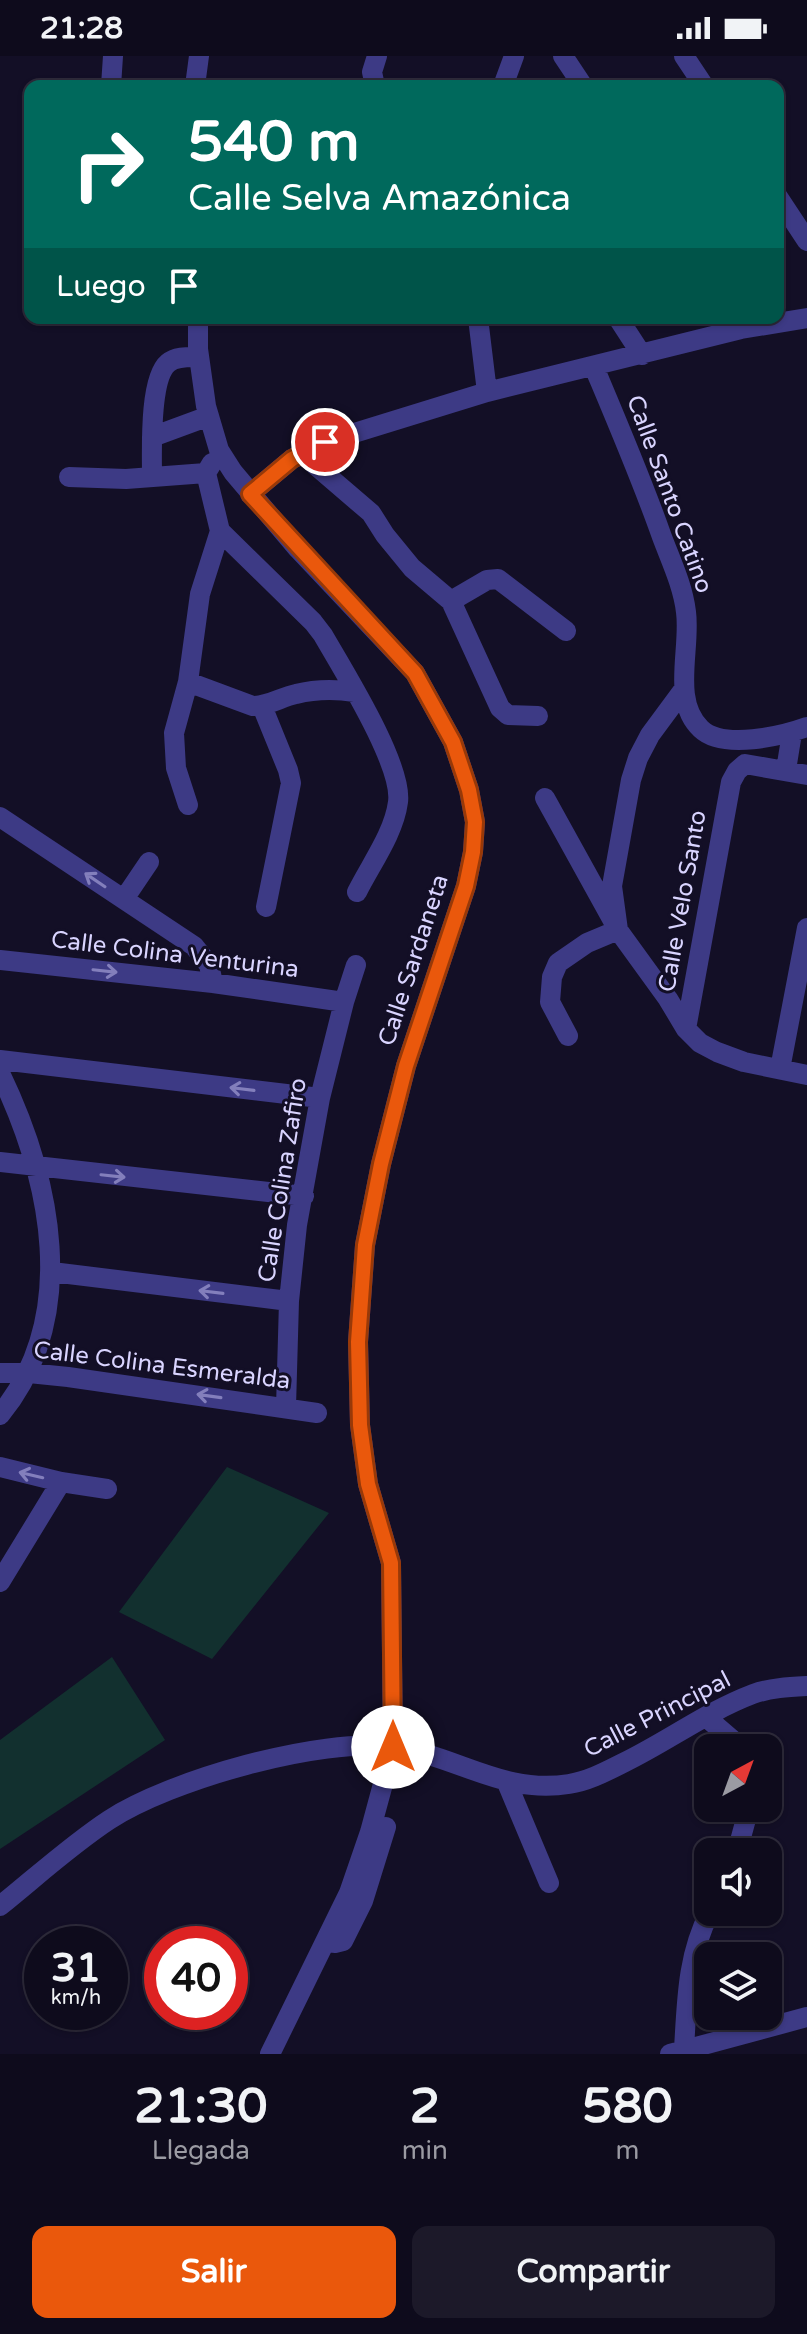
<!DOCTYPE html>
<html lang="es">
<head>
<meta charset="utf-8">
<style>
  :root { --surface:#0e0b1c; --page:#1c1929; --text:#f1f3f6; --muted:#9b9ba3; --line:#2e2b3b; --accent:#ea580c }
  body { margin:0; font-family:"Varela Round",sans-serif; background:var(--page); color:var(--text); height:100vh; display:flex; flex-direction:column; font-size:30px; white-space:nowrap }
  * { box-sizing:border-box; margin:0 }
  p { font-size:26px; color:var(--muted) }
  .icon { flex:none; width:44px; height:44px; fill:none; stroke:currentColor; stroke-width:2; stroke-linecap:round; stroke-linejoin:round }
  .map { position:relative; height:1998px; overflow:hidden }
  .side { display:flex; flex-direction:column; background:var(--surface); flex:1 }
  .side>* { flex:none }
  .top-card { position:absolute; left:24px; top:24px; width:760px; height:244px; border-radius:16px; box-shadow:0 2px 6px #0004,0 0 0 2px var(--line); background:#00695c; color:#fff; overflow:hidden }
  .needle { width:52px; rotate:41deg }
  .tools { position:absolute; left:694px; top:1678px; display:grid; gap:16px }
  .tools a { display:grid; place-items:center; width:88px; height:88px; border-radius:16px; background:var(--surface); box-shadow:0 2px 6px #0004,0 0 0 2px var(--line); font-size:40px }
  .speed { position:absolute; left:24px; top:1870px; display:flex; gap:16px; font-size:40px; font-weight:700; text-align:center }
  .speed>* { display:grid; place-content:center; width:104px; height:104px; border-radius:50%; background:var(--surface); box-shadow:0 2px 6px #0004,0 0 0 2px var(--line); line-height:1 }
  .speed small { font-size:20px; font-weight:400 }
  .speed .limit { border:12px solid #d22; background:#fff; color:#111 }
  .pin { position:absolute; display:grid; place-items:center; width:68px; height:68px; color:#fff; margin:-34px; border:4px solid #fff; border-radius:50%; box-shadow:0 2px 8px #0007 }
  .me { position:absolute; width:88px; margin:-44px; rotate:0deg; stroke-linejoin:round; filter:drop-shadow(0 0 6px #0008) }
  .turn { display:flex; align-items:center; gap:28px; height:168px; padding:0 32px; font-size:36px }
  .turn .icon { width:104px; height:104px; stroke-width:2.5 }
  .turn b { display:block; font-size:56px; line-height:68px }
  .then { display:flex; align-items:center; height:76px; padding:0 32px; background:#0003; gap:16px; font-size:30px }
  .eta { display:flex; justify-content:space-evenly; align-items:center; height:136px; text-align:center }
  .eta b { font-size:48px; font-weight:700; line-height:56px }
  .action { display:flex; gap:16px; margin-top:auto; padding:16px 32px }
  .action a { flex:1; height:92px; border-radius:16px; background:var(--accent); color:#fff; font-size:32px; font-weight:700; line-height:92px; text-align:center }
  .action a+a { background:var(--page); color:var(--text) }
  .status { display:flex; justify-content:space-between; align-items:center; height:56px; padding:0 40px; background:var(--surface); direction:ltr }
  .status svg { height:22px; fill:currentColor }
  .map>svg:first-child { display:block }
  .garden { fill:#12302f }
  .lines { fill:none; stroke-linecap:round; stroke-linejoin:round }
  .minor { stroke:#3d3a85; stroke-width:20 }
  .oneway { stroke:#837fbc }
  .route-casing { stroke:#983908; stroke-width:20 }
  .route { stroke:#ea580c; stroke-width:14 }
  .labels { text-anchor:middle; stroke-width:6; stroke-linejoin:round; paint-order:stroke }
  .street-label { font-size:24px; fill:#d9d4ff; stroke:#130f26 }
</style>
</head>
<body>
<div class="status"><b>21:28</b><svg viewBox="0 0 49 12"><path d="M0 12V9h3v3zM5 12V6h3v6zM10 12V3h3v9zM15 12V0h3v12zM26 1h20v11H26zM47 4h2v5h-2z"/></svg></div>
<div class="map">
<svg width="807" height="1998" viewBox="0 0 807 1998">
  <rect width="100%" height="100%" fill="#130f26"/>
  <path class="garden" d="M227,1411L329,1457L212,1603L119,1556Z
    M112,1601L165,1684L0,1793V1684Z"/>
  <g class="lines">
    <path class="minor" d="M563,0L583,30
      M684,0L704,30
      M111,30L113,0
      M195,30L199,0
      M375,30L372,16L377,0
      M503,30L514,0
      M778,141L807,185
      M198,262V293L206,350L219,394L233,416L298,493L415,617L453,686L469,734L475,766L473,796L466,830L406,1010L381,1108L365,1189L358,1286L360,1369L368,1428L391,1507L393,1691L370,1776L349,1837L270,1998
      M478,262L487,336
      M618,262L642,299
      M594,311C618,368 642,424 662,481C671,505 683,530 686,556C691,593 671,645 701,673C723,694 782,680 807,671
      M152,381L209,360
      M305,396L315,409L371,457L385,479L412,512L451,545L500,652L508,659L538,660
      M206,417L220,475L313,566L323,579C343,614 403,709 398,746C394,777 371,808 357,836
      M69,421L126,423L206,417L212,407
      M152,421C152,395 149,323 168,307C176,300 189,301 199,301
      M250,438L292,403L325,386L487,336L741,273L807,262
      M451,545L487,524L498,523L566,575
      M188,626L253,650C269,650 281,641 296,638C316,633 335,633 355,636
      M262,650L288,714L291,727L266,851
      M786,714L792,677
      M545,742L618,874L668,943L686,973L700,987L717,996L744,1006L807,1019
      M188,749L176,712L174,677L188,626L200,538L220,475
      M0,761L194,890L209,909L213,927
      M124,843L149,806
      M0,904L213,927L344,946
      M686,973L731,726L737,715L745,708L807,719
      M568,980L550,946L552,921L558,907L587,887L618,874L612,830L631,724L638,702L650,679L684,633
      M0,1004L320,1042
      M780,1013L807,872
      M0,1017C51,1123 81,1260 0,1359
      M0,1106L304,1140
      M52,1216L289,1245
      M0,1317H29L68,1321L317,1357
      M286,1351L289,1245L297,1169L320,1042L344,946L356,909
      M0,1411L61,1426L107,1433
      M0,1526L61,1426
      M707,1662L742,1692
      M507,1727L549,1827
      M737,1796L749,1752
      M0,1850C36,1821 71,1789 109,1764C170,1724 321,1681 393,1691C456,1699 503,1739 569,1728C589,1725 607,1715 625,1706C668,1685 708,1655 753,1638C770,1632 789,1631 807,1630
      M328,1882L335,1887L343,1885L363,1845L386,1771
      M670,1998L807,1961
      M688,1998L684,1993C687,1945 687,1900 710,1856"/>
  </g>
  <defs><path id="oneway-shaft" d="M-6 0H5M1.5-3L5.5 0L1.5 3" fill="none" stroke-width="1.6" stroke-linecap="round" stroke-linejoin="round" transform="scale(2)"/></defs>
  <g class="oneway">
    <use href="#oneway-shaft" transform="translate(95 824) rotate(-146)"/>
    <use href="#oneway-shaft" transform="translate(105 915) rotate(6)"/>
    <use href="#oneway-shaft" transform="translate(242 1033) rotate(-173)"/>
    <use href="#oneway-shaft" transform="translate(113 1120) rotate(6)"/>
    <use href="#oneway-shaft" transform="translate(211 1236) rotate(-173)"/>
    <use href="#oneway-shaft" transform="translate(209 1340) rotate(-172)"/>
    <use href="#oneway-shaft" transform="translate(31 1419) rotate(-167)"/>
  </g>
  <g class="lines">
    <defs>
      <path id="route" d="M325,386L292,403L250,438L415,617L453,686L469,734L475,766L473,796L466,830L406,1010L381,1108L365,1189L358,1286L360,1369L368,1428L391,1507L393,1691"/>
    </defs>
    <use href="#route" class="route-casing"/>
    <use href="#route" class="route"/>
  </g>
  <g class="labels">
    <g class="street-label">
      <text transform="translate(670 438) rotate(70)" y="8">Calle Santo Catino</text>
      <text transform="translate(682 845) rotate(-80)" y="8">Calle Velo Santo</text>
      <text transform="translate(175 898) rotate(7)" y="8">Calle Colina Venturina</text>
      <text transform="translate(413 904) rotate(-72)" y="8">Calle Sardaneta</text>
      <text transform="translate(282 1124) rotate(-81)" y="8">Calle Colina Zafiro</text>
      <text transform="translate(162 1309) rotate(7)" y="8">Calle Colina Esmeralda</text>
      <text transform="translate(657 1658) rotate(-27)" y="8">Calle Principal</text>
    </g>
  </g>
</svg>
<div class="tools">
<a><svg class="needle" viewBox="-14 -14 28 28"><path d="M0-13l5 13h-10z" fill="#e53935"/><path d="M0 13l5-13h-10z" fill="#9b9ba3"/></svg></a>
<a><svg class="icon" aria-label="sound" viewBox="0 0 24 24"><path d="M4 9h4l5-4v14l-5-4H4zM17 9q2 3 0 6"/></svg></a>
<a><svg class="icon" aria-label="layers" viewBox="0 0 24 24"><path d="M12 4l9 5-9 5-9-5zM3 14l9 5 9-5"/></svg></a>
</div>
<div class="speed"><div>31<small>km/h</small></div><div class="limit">40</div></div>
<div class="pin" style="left:325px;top:386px;background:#d93025"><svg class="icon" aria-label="arrive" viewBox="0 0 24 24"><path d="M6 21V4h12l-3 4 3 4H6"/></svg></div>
<svg class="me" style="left:393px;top:1691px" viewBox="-20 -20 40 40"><circle r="19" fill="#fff"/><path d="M0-13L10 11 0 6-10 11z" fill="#ea580c"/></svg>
<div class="top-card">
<div class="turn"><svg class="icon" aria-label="right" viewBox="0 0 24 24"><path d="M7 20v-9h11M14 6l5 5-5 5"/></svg><div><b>540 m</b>Calle Selva Amazónica</div></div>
<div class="then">Luego<svg class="icon" aria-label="arrive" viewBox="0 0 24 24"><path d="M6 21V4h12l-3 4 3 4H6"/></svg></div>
</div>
</div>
<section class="side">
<div class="eta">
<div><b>21:30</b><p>Llegada</p></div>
<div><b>2</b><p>min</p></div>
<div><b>580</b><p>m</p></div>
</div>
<div class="action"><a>Salir</a><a>Compartir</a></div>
</section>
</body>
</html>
